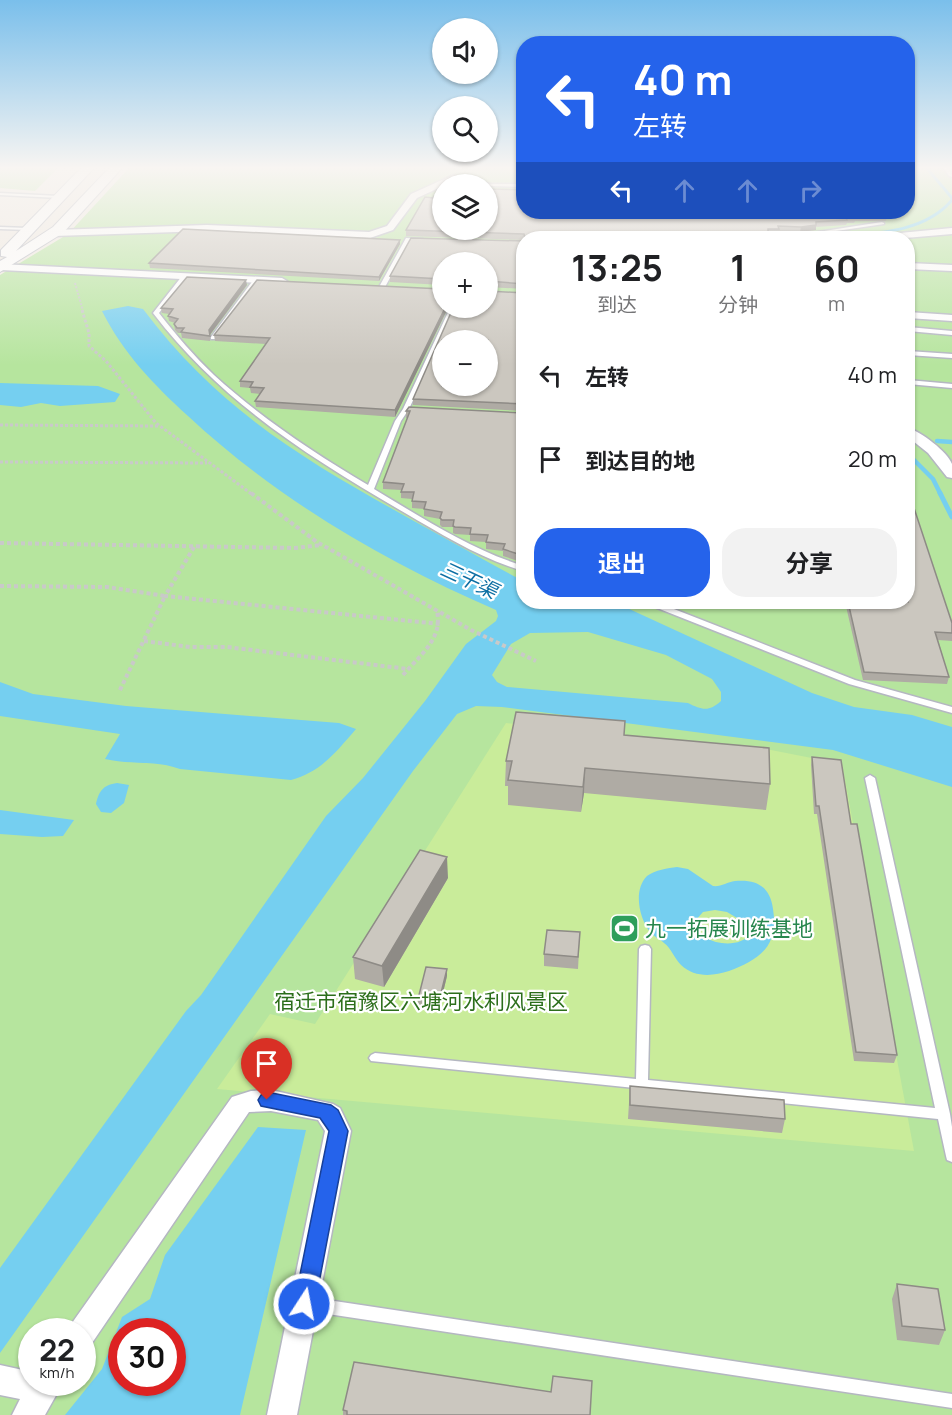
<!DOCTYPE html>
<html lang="zh">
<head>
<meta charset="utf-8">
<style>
  :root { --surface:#fff; --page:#f2f2f2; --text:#202124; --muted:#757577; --accent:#2563eb }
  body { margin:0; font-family:Manrope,"Noto Sans SC",sans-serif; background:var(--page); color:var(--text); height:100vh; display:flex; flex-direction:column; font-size:22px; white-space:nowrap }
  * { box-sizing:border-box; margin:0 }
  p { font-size:20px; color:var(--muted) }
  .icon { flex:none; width:33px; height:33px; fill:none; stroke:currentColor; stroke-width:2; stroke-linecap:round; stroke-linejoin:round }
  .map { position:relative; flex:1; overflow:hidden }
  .details { position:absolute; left:516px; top:231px; width:399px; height:378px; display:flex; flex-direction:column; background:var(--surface); border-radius:24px; box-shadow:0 2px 4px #0004 }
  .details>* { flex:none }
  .top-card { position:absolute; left:516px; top:36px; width:399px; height:183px; border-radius:24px; box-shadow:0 2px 4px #0004; background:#2563eb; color:#fff; overflow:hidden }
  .buttons { position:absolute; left:432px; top:18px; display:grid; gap:12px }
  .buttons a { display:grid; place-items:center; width:66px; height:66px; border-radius:50%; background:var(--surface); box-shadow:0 2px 4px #0004; font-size:30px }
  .speed { position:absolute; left:18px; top:1318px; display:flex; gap:12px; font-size:30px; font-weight:700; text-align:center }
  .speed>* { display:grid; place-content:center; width:78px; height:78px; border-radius:50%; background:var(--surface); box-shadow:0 2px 4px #0004; line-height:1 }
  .speed small { font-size:15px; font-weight:400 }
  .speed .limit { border:9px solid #d22; background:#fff; color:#111 }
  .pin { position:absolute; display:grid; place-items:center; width:51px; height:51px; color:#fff; margin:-62px -26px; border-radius:50% 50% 50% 0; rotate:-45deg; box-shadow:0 0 6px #0007 }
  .pin .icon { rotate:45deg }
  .me { position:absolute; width:66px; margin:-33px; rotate:11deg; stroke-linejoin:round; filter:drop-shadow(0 0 4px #0008) }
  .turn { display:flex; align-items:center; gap:21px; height:126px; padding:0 18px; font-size:27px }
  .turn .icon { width:78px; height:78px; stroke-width:2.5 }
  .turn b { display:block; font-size:42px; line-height:51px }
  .lanes { display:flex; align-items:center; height:57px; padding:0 18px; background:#0003; justify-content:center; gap:30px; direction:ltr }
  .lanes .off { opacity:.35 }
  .eta { display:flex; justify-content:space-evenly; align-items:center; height:102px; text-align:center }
  .eta b { font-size:36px; font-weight:700; line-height:42px }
  .button { display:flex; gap:12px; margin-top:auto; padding:12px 18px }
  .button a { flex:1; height:69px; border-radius:24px; background:var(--accent); color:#fff; font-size:24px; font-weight:700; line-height:69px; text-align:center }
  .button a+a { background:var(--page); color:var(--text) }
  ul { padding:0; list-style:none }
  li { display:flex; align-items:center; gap:18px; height:84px; padding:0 18px }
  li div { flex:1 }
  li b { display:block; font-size:22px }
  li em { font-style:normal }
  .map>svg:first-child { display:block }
  .green { fill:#b6e59e; fill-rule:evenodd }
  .pitch { fill:#c9ec9a }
  .water { fill:#75cff0; fill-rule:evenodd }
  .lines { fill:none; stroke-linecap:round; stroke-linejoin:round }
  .stream-far2 { stroke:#75cff0; stroke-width:3 }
  .stream-far1 { stroke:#75cff0; stroke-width:4.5 }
  .stream { stroke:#75cff0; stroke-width:5 }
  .service-casing { stroke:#b4b7c1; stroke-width:3 }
  .minor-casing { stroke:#b4b7c1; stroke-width:3 }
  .secondary-casing { stroke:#b4b7c1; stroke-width:2 }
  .path-far2 { stroke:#c9c9c9; stroke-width:2; stroke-dasharray:2 1.5; stroke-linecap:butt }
  .path-far1 { stroke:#c9c9c9; stroke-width:3; stroke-dasharray:3 2; stroke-linecap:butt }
  .path { stroke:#c9c9c9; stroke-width:4; stroke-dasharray:4 3; stroke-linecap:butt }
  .service { fill:#fff; fill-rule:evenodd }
  .minor { fill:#fff; fill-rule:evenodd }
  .secondary { fill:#fff; fill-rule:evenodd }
  .wall { fill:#afaba4 }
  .shaded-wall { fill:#8e8b86 }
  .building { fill:#cbc7bf; stroke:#8e8b86; stroke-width:1.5; fill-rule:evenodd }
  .route { fill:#2563eb; stroke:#184099; stroke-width:1.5 }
  .labels { text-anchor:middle; stroke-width:4.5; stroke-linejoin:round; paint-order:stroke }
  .water-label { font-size:20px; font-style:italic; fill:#0d6fa3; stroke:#fff }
  .near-leisure-label { font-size:21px; fill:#27864d; stroke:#fff; text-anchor:start }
  .near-park-label { font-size:21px; fill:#2c6e1b; stroke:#fff }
</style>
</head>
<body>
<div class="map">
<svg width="952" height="1415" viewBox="0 0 952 1415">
  <rect width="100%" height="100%" fill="#efe9e1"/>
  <path class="green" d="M12,167H59L35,191L0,188V168Z
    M130,167H523L524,212H908V167H952V1415H0V275L68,234ZM442,184H488V230H442ZM524,238H908V602H524ZM442,262H488V308H442ZM442,340H488V386H442ZM32,1332H82V1383H32ZM122,1332H172V1383H122Z"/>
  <path class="pitch" d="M506,723L771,750L842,764L914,1151L217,1089L270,1014L315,1024Z"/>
  <path class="water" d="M128,306L143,309C224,417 317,467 432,531C463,548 493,565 523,581L524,602H614L812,693L854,707L912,715L952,727V787L833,750L502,707L476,706L457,714L413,771L0,1353V1268L186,1011L201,995L326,816L363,778L425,701L466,644L496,621L498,616L496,610C385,562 277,499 188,416C154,385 123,353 102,311ZM588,632L666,655L712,679L721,692V701C709,712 702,710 688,703L507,687L497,682L492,675L511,644L530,633Z
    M0,383L98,386L120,394L115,402L60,406L41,403L21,407L0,405Z
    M0,682L33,694L126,706L339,723L356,729C336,752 321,772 291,780L180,769C156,760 130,765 105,759L120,734L0,716Z
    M117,783L129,785L124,803L111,813L101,812L96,804C99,791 103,785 117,783Z
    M0,810L74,820L63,836L42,837L0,834Z
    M677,867L688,869L713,886C721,887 727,882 735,881C756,879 770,886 773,909C777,933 771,950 749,962C729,973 700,983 681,965C674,958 671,948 664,943C660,939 654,937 650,932C639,918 633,890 647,876C655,870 668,868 677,867ZM715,910L727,912L747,924L750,934C739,951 695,944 695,921L703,912Z
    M258,1127L306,1130L240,1415H65L102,1369L122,1317L150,1299L165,1255ZM122,1332H172V1383H122Z"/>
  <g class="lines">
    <path class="stream-far2" d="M926,167L952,198
      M823,238C866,233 922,236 952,200"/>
    <path class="stream-far1" d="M937,441L952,442
      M908,454L933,479L941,495"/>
    <path class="stream" d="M940,493L952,517"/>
    <defs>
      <path id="service" d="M524,172V179L521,185H524V187L491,186L451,178L453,177L491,184H516Z
        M0,193L59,196L61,197L59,198L0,195Z
        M882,222L884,223V224L788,238H779Z
        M0,227L28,228L30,229L28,230L0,229Z
        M406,238L423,239L425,240L423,241H410L385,287L380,288L379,287Z
        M184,275L187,277L159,313C176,335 194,356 214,375C261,418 314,453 368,485L395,421L403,409L450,308H455L409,409L401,421L374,489C421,517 471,550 524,566V571C481,559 443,535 405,513C310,458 221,402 153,313L182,276Z
        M254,279L259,280L215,339H211V337Z
        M908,327L952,331V335L908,331Z
        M908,351L952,354V358L908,355Z
        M908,380L952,384V388L908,384Z
        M646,602H656L855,680L952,707V713L849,684L647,604Z
        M870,775L875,778L950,1114L952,1127V1162L947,1160L946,1156L938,1119L371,1061L369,1058L371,1055L375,1053L636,1079L639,949L641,946L645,945L649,946L651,949L648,1080L935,1108L865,778Z
        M308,1297L952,1394V1408L308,1311L303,1309L301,1304L303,1299Z"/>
      <path id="minor" d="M943,167H951L952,177L949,176Z
        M453,175L456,176V180L417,198L393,230L370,238L207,231L54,236L49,233L54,230L207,225L369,232L387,226L411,194Z
        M952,228V234L905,238H874L879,235Z
        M908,263L952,265V271L908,269Z
        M0,264L282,278L287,281L282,284L1,270Z
        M908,312L952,315V321L908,318Z
        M908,428C920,431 948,452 952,464C952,467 952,474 952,478L947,477L928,453L908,437Z
        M271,1090L333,1104L340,1108L351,1131L297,1415H267L325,1131L318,1120L271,1111L249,1112L92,1343L82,1347V1332H68L72,1323L232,1097L251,1091Z
        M0,1365L32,1372V1383H63L45,1415H12L20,1399L0,1395Z"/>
      <path id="secondary" d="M82,167H95L16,251L53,227L110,167H123L63,233L0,272V261L7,257L1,256V250Z"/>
    </defs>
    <use href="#service" class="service-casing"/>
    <use href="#minor" class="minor-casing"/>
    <use href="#secondary" class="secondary-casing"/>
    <path class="path-far2" d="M75,283L83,311"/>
    <path class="path-far1" d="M82,310L89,333V346L106,361L156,423L253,495
      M0,425L159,426
      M0,462L207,463"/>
    <path class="path" d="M251,493L317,542L471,630L536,661
      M0,543L295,548L322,545
      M194,547L165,596L440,624
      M0,586L107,587L165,596L119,692
      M144,641L190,647H227L408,669
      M403,675C420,655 443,639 437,611"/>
    <use href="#service" class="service"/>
    <use href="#minor" class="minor"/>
    <use href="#secondary" class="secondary"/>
  </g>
  <path class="wall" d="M488,189L887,216L886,221H855L854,223H847L846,225L816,227V230L800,232H778V235L768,234V238H524V240L406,236V230L433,198Z
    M411,238L524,241V289L488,287V289V262H442V286V285L390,282V276Z
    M400,240V244L379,281L150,268L149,263Z
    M247,285L210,335V341L182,338L181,333H178L175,330L174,324L175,323L169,321L168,316L169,314L162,313L161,308Z
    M524,293V411L413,405V399Z
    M442,308H448L395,417L256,407L255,401L260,394L251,393L250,388L240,387V381L266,344L215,341L214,335Z
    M406,411L524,413V562L518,561L503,556V551L486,549V542L470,541V535L455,534L453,533V527H442L440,525V519L424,516V509L412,508V499L401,498V490L383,489V482L408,418H406Z
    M845,602H908L952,623V641L938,640L949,677L947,684L863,680Z
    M624,735L770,784L766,810L584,793L581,812L508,805V786H505L506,761Z
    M812,757L851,824L897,1055L894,1063L854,1061L817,814H814L811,765Z
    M448,878L384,987L355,979L353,957Z
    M580,932L578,969L544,966V954Z
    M447,976L439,1009L418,1006V999Z
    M630,1086L785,1119L782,1133L628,1119Z
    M897,1284L945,1330L939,1345L897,1340L892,1299Z
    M343,1410L590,1415H343Z"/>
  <path class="shaded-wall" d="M816,225V230L800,232L801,227Z
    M768,232V238H748L749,234Z
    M400,240V244L379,281V277Z
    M246,280L247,285L209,336V330Z
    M445,308H448L395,417V410Z
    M585,768L584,793L581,812L583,787Z
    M447,857L448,878L384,987L382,966Z
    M447,969V976L439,1009V1001Z"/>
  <path class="building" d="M439,188H442V230H488V189L524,190V212H885L887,216H855V218H846L847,220L816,222V225L801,227L778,226L779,229H768V232L749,234V238H525L524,234L406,230L425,197L433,198Z
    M183,229L400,240L379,277L149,263Z
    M411,238L524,241V284L488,281V283V262H442V281V279L390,276Z
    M187,277L246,280L209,330L210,336L181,332L184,328H177L174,324L178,319L168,316L173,309L161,308Z
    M257,280L442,289V308H445L395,410L255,401L264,388L250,387L253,382L240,381L270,338L214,335Z
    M488,291L524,293V404L413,399L453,308H488ZM442,340H488V386H442Z
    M409,407L524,413V555L518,554L503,549L505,544L486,542L488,535L470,534L471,528L455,527L453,526L454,520H442L440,518L442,512L424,509L426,502L412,501L414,492H401L404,484L383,482L410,411H406Z
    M908,505H913L952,623V633L935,632L949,677L864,672L848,602H908Z
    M516,712L625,721L624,735L769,748L770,784L585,768L583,787L508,780L512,761H506Z
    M812,757L841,760L851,824H857L863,858L897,1055L856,1052L819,806H816Z
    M420,850L447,857L382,966L353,957Z
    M547,930L580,932L578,957L544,954Z
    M426,967L447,969L439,1001L418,999Z
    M630,1086L784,1100L785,1119L630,1105Z
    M897,1284L938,1289L945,1330L902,1326Z
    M354,1362L551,1392L553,1376L592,1381L590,1415H347V1411L343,1410Z"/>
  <linearGradient id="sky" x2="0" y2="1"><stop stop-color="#7abfeb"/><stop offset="0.46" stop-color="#f8f5f2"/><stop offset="1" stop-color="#f8f5f2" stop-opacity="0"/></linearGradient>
  <rect width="952" height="365" fill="url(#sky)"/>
  <path class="route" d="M267,1092L331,1105L338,1110L348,1131L315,1304L312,1311L304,1314L297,1311L294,1304L329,1131L320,1118L261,1106L258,1100L261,1095Z"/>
  <defs>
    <symbol id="stadium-square" viewBox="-11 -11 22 22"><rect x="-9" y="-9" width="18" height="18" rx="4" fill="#2e9e5b" stroke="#fff"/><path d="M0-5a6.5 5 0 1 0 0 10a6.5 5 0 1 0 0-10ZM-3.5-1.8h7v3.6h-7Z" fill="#fff"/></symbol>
  </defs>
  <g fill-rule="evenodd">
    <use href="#stadium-square" x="608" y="912" width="33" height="33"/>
  </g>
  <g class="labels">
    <g class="water-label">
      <text transform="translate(469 580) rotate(25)" y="7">三干渠</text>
    </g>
    <g class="near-leisure-label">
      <text x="645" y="936">九一拓展训练基地</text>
    </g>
    <g class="near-park-label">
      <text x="421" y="1009">宿迁市宿豫区六塘河水利风景区</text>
    </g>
  </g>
</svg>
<div class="buttons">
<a><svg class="icon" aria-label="sound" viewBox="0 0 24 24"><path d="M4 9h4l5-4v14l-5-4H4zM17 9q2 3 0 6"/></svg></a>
<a><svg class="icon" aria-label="search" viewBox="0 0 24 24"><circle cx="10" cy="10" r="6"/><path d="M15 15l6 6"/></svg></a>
<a><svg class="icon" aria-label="layers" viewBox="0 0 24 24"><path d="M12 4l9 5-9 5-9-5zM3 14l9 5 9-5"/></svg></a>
<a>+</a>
<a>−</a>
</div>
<div class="speed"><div>22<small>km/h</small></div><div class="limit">30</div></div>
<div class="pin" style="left:267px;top:1100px;background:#d93025"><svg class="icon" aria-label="arrive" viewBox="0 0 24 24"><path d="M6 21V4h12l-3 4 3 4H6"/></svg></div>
<svg class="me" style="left:304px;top:1304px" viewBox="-20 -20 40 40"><circle r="17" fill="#2563eb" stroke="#fff" stroke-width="3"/><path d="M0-11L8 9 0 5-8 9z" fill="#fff"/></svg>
<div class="top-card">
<div class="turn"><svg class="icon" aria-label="left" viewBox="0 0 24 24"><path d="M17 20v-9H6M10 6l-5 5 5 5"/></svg><div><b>40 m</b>左转</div></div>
<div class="lanes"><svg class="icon" aria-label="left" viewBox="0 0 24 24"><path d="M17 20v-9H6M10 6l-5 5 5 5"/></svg><svg class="icon off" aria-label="ahead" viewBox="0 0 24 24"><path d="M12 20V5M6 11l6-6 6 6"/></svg><svg class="icon off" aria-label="ahead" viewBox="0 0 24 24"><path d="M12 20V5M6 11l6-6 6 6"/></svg><svg class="icon off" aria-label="right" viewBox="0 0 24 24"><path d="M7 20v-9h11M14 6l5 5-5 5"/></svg></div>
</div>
<section class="details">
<div class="eta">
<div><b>13:25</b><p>到达</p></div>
<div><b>1</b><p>分钟</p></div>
<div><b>60</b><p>m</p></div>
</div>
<ul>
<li><svg class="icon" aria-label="left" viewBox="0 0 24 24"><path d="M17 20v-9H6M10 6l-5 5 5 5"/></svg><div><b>左转</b></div><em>40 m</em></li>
<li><svg class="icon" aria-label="arrive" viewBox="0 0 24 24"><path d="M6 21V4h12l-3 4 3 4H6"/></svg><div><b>到达目的地</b></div><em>20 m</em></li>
</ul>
<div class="button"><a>退出</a><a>分享</a></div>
</section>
</div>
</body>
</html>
